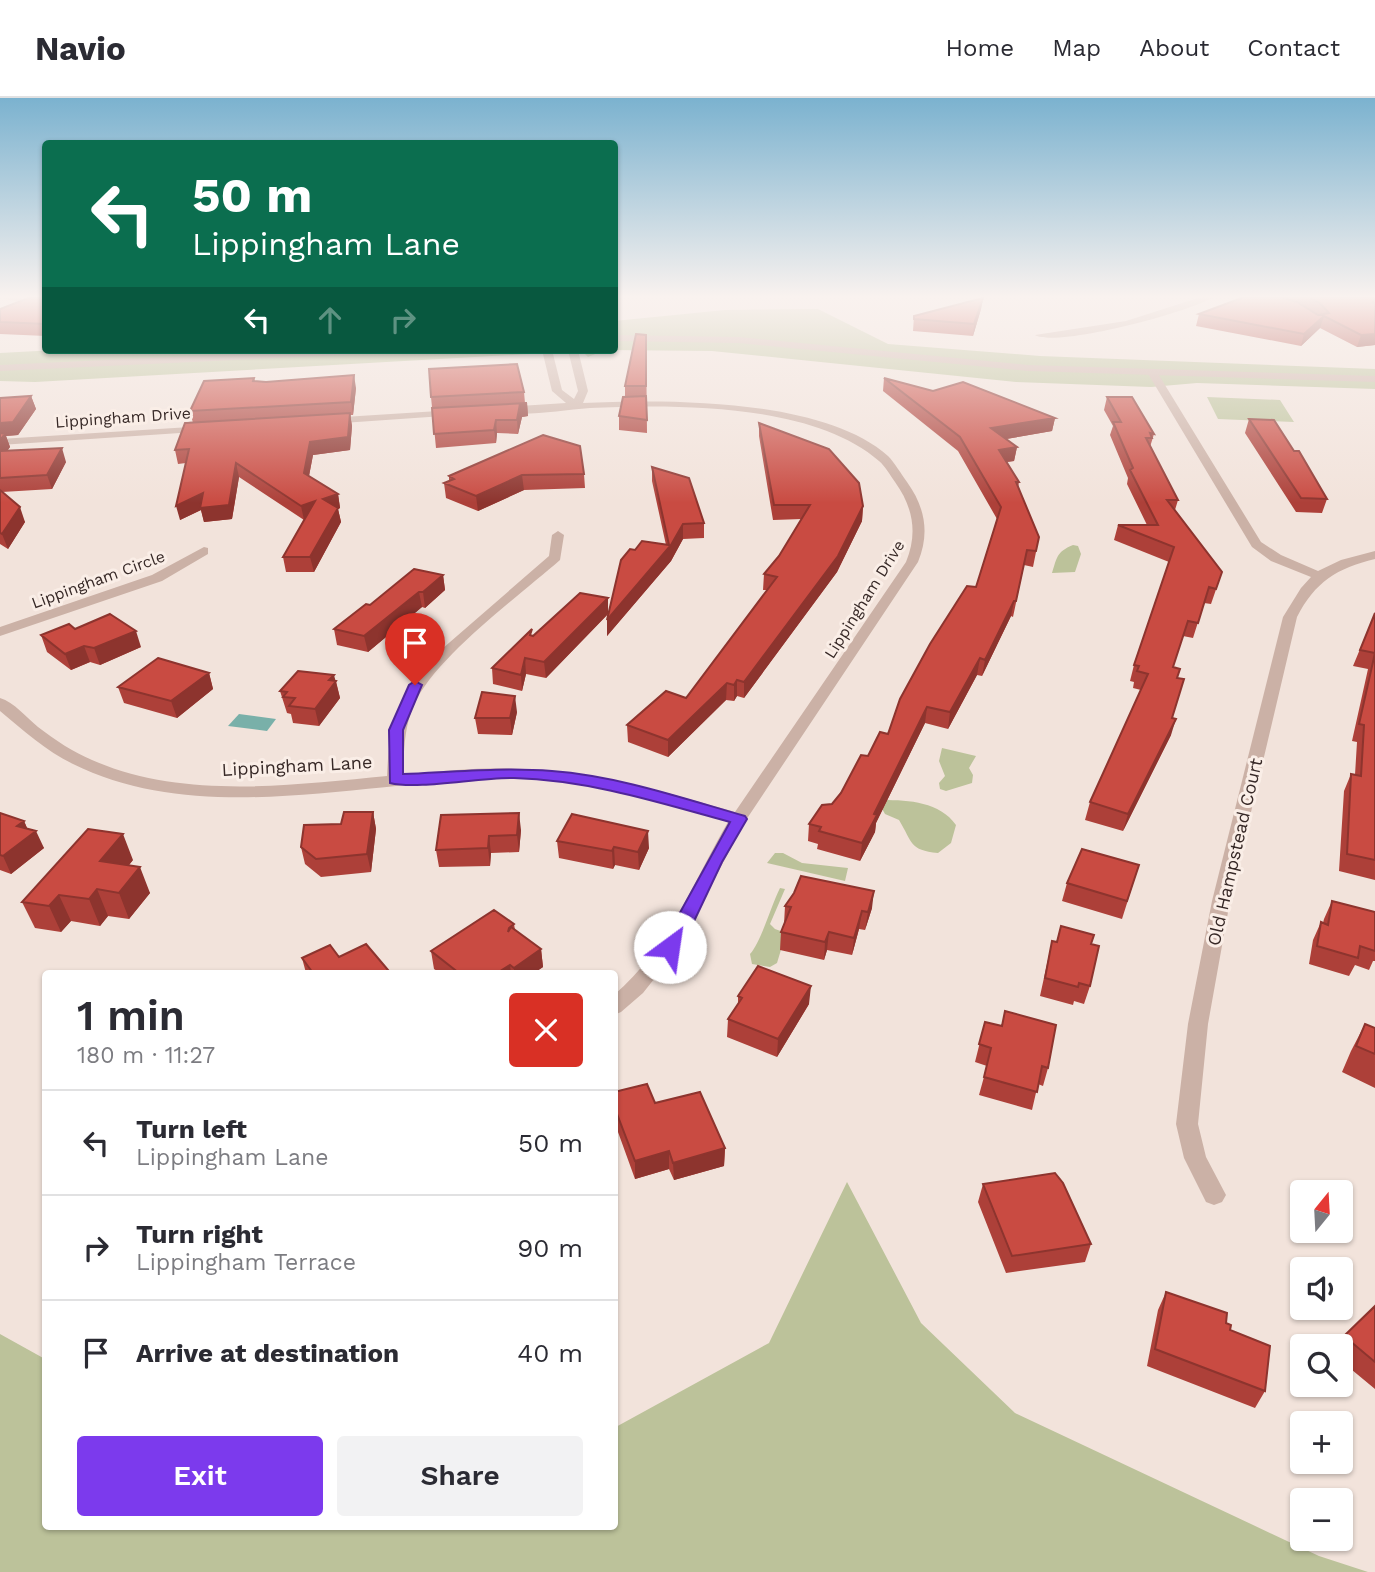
<!DOCTYPE html>
<html lang="en">
<head>
<meta charset="utf-8">
<style>
  :root { --surface:#fff; --page:#f2f2f3; --text:#2b2b33; --muted:#7c7c81; --line:#e1e1e2; --accent:#7c3aed }
  body { margin:0; font-family:"Work Sans",sans-serif; background:var(--page); color:var(--text); height:100vh; display:flex; flex-direction:column; font-size:26px; white-space:nowrap }
  * { box-sizing:border-box; margin:0 }
  p { font-size:23px; color:var(--muted) }
  .icon { flex:none; width:38px; height:38px; fill:none; stroke:currentColor; stroke-width:2; stroke-linecap:round; stroke-linejoin:round }
  .map { position:relative; flex:1; overflow:hidden }
  .side { position:absolute; left:42px; top:872px; width:576px; height:560px; display:flex; flex-direction:column; background:var(--surface); border-radius:7px; box-shadow:0 2px 5px #0004 }
  .side>* { flex:none }
  .hud { position:absolute; left:42px; top:42px; width:576px; height:214px; border-radius:7px; box-shadow:0 2px 5px #0004; background:#0b6e4f; color:#fff; overflow:hidden }
  .needle { width:46px; rotate:18deg }
  .controls { position:absolute; left:1290px; top:1082px; display:grid; gap:14px }
  .controls a { display:grid; place-items:center; width:63px; height:63px; border-radius:7px; background:var(--surface); box-shadow:0 2px 5px #0004; font-size:35px }
  .pin { position:absolute; display:grid; place-items:center; width:60px; height:60px; color:#fff; margin:-72px -30px; border-radius:50% 50% 50% 0; rotate:-45deg; box-shadow:0 0 7px #0007 }
  .pin .icon { rotate:45deg }
  .me { position:absolute; width:77px; margin:-38px; rotate:31deg; stroke-linejoin:round; filter:drop-shadow(0 0 5px #0008) }
  .turn { display:flex; align-items:center; gap:24px; height:147px; padding:0 35px; font-size:32px }
  .turn .icon { width:91px; height:91px; stroke-width:2.5 }
  .turn b { display:block; font-size:49px; line-height:60px }
  .lanes { display:flex; align-items:center; height:66px; padding:0 35px; background:#0003; justify-content:center; gap:35px; direction:ltr }
  .lanes .off { opacity:.35 }
  .round { display:grid; place-items:center; flex:none; width:74px; height:74px; border-radius:7px; background:var(--page) }
  .headline { display:flex; align-items:center; justify-content:space-between; height:119px; padding:0 35px }
  h1 { font-size:42px; font-weight:600; line-height:52px }
  .primary-button { display:flex; gap:14px; margin-top:auto; padding:14px 35px }
  .primary-button a { flex:1; height:80px; border-radius:7px; background:var(--accent); color:#fff; font-size:28px; font-weight:600; line-height:80px; text-align:center }
  .primary-button a+a { background:var(--page); color:var(--text) }
  ul { padding:0; list-style:none }
  li { display:flex; align-items:center; gap:21px; height:105px; padding:0 35px; border-top:2px solid var(--line) }
  li div { flex:1 }
  li b { display:block; font-size:26px }
  li em { font-style:normal }
  header { display:flex; align-items:center; gap:42px; box-sizing:border-box; height:98px; padding:0 35px; background:var(--surface); border-bottom:2px solid var(--line) }
  header strong { font-size:33px }
  nav { display:flex; gap:38px; margin-inline-start:auto; font-size:24px }
  .map>svg:first-child { display:block }
  .green { fill:#bcc29a }
  .water { fill:#79b0a9 }
  .lines { fill:none; stroke-linecap:round; stroke-linejoin:round }
  .minor { fill:#cbb1a6; fill-rule:evenodd }
  .tertiary { fill:#cbb1a6; fill-rule:evenodd }
  .wall { fill:#ad4039 }
  .shaded-wall { fill:#8d342e }
  .building { fill:#c94b42; stroke:#8d342e; stroke-width:2 }
  .route { fill:#7c3aed; stroke:#51269a; stroke-width:2 }
  .labels { text-anchor:middle; stroke-width:6; stroke-linejoin:round; paint-order:stroke }
  .far-street-label { font-size:16px; fill:#372927; stroke:#faeee7 }
  .street-label { font-size:18px; fill:#372927; stroke:#faeee7 }
</style>
</head>
<body>
<header>
<strong>Navio</strong>
<nav><a>Home</a><a>Map</a><a>About</a><a>Contact</a></nav>
</header>
<div class="map">
<svg width="1375" height="1474" viewBox="0 0 1375 1474">
  <rect width="100%" height="100%" fill="#f2e3db"/>
  <path class="green" d="M818,211L888,246L1040,258L1375,271V291L1197,285L1151,289L1016,284L712,253L605,252L588,259L582,253L573,252H614V223L725,212Z
    M56,252H547V255L35,284L0,283V255Z
    M1207,299L1280,302L1294,324L1218,321Z
    M1073,447L1078,448L1081,456L1075,474L1052,475C1057,460 1056,454 1073,447Z
    M942,650L976,658L969,670L973,677L972,685L946,693L940,691L939,685L945,678L939,663Z
    M883,702C909,702 940,704 956,727L951,745L938,755C909,752 913,745 899,722L885,716L880,707Z
    M783,755L802,765L848,770L845,783L767,765L775,755Z
    M780,790L785,791L770,826L775,831L786,835L777,865L770,869L752,866L750,856C761,844 771,808 780,790Z
    M847,1084L921,1225L1015,1315L1319,1458L1368,1474H0V1236L45,1261L46,1428H614V1330L769,1245Z"/>
  <path class="water" d="M239,616L276,621L267,633L228,628Z"/>
  <g class="lines">
    <path class="minor" d="M5,199L46,204V209L6,201Z
      M1201,199H1213C1191,214 1056,250 1035,237L1126,223Z
      M542,252H552L562,292L574,301L578,293L568,252H578L588,293L583,305C666,301 823,300 888,358C895,365 901,376 907,384C925,409 930,435 918,464L744,725L677,852L643,895L621,914L614,917V897C669,850 693,784 728,724C657,703 584,680 510,680C371,681 204,731 73,666C46,653 23,632 0,613V600C14,604 27,620 38,629C55,642 73,654 92,662C183,702 292,687 387,678C389,629 397,603 427,564L549,458L552,437L558,433L564,437L560,462C519,498 434,560 414,607C404,629 404,653 403,677C449,672 496,668 542,672C608,677 671,696 735,714L906,464C918,435 913,409 895,384C890,377 885,368 879,363C813,305 673,306 590,310C561,312 528,319 499,314L498,312L503,309L566,305L552,293Z
      M1152,271L1157,274L1261,444L1281,457L1318,473L1341,462L1375,453V461C1337,470 1315,484 1297,519L1230,803L1208,926L1198,1026L1206,1059L1226,1097L1222,1104L1214,1107L1206,1104L1184,1060L1176,1026L1188,926L1212,803L1283,519L1301,490L1311,479L1271,463L1252,449L1147,274Z
      M454,312L459,315L458,317L328,326L323,323L328,320Z
      M206,328L210,329V333L0,347V341Z
      M204,449L208,450V456L162,483L0,538V529L152,477Z"/>
    <path class="tertiary" d="M614,237L739,239L1028,267L1375,278V284L1028,273L739,245L614,243Z
      M323,252H387L382,255L0,273V267Z"/>
  </g>
  <path class="wall" d="M46,199V238L0,236V211Z
    M1244,199H1375V247L1357,249L1320,230L1301,248L1196,228L1199,216Z
    M983,200L981,211L973,238L913,233L914,218Z
    M646,237L647,335L619,332V318L625,299V288Z
    M254,280L255,283L356,290L353,317H350L352,328L350,352L313,357L309,378L338,396L340,410L338,411L341,424L314,474H286L283,459L304,422L239,379L232,421L204,424L201,412L180,422L186,365L178,366L175,352L193,325L190,313Z
    M884,280L933,293L1055,320L1052,333L1006,341L1017,349L1014,363L1007,364L1019,384L1018,390L1039,439L1033,469L1024,467L1013,519L1011,518L982,578L977,577L948,631L925,625L876,725L875,734L860,763L817,751L818,746L808,743L809,726L832,706L868,658L888,636L976,489L997,421L958,353L883,293Z
    M524,294L525,305H527L528,318L522,319L518,336L497,335L496,345L436,350L431,299Z
    M31,298L36,311L18,337L6,338L10,349L7,353L66,364L52,391L2,394L25,424L8,451L0,446V300Z
    M1107,299L1154,336L1150,349L1178,402L1175,412L1222,474L1211,506L1204,505L1193,540L1183,538L1173,569L1177,580L1172,620L1171,637L1123,733L1085,722L1090,704L1141,592L1133,590L1134,584L1130,583L1134,567L1169,464L1114,442L1118,427H1147L1127,386L1128,380L1110,337L1113,328L1104,312Z
    M1249,321L1294,353L1327,401L1322,415L1296,414L1245,335Z
    M759,325L863,408L862,423L837,474L744,600L737,598L734,603L726,602L668,659L628,644L627,627L686,600L767,492H763L764,476L779,458L802,421L773,422L759,338Z
    M652,369L704,425V440L683,441L671,463L607,538V522L608,516L546,580L526,576L522,593L493,586L492,570L532,538L608,500V516L635,452L666,447L652,383Z
    M584,376L585,390L524,392L478,413L446,400L444,385L449,383V378Z
    M443,477L445,492L425,510L422,509L368,554L337,547L334,531L370,507Z
    M1375,515V782L1339,773L1344,693L1351,676L1355,677L1357,644L1352,643L1368,571L1353,568Z
    M75,531L141,549L100,567L90,564L71,572L47,554L41,537Z
    M209,575L213,591L177,620L124,605L118,589Z
    M336,583L340,600L319,628L293,625L291,616L287,615L280,593Z
    M517,614L512,637L478,636L475,620Z
    M373,714L376,731L371,774L321,779L305,766L301,749L341,726Z
    M0,715L24,723L27,730L44,750L11,776L0,772Z
    M441,717L521,732L519,754L491,755L490,768L439,769L436,752Z
    M557,743L649,750L639,772L615,767L613,771L559,760Z
    M133,762L129,767L150,795L129,821L108,818L100,828L71,823L61,834L35,830L22,804Z
    M1139,767L1122,821L1062,803L1067,785Z
    M794,795L872,810L865,832L859,831L852,857L827,852L824,862L780,852L781,834L784,826L785,808Z
    M1332,803L1375,814V863H1373L1369,872L1355,867L1349,878L1309,866L1313,842L1321,824L1323,825L1324,821Z
    M514,826L515,832L541,851L543,869L534,875H440L434,871L431,853Z
    M1052,843L1091,846L1090,888L1084,906L1074,903L1073,907L1040,898Z
    M339,859L388,875H306L302,860Z
    M738,898L809,906L777,959L727,939L728,921L738,906Z
    M985,924L1048,970L1043,988L1038,986L1032,1012L979,997L987,968L975,964Z
    M1365,926L1375,930V990L1342,974L1351,953Z
    M614,994L655,1005L725,1050L724,1068L674,1082L669,1071L635,1081L614,1023Z
    M983,1086L1091,1146L1085,1164L1006,1175L978,1104Z
    M1166,1194L1226,1225L1265,1293L1255,1310L1147,1268L1158,1212Z
    M1375,1208V1291L1340,1262V1248H1338L1344,1238Z"/>
  <path class="shaded-wall" d="M983,200L981,211L973,238L974,226Z
    M1324,218L1320,230L1301,248L1304,236Z
    M1375,236V247L1357,249L1361,237Z
    M354,277L356,290L353,317L351,304Z
    M31,298L36,311L18,337L6,338L10,349L0,363V325Z
    M527,305L528,318L522,319L518,336L517,322L520,306Z
    M350,315L352,328L350,352L313,357L307,388L304,375L310,344Z
    M1055,320L1052,333L989,344L991,330Z
    M496,322L497,335L496,345L494,332Z
    M1017,349L1014,363L997,365L999,352Z
    M62,350L66,364L52,391L47,377Z
    M236,365L239,379L232,421L204,424L201,412L180,422L176,408Z
    M522,377L524,392L478,413L476,398Z
    M338,396L340,410L338,411L341,424L314,474L310,459L323,401Z
    M315,403L304,422L301,408Z
    M863,408L862,423L837,474L744,600V584Z
    M20,409L25,424L8,451L2,436Z
    M683,426V441L671,463L607,538V522L671,447Z
    M443,477L445,492L425,510L423,494Z
    M419,494L422,509L368,554L364,538Z
    M608,500V516L546,580L544,564Z
    M1014,503L1011,518L982,578L985,562Z
    M136,533L141,549L100,567L94,550Z
    M84,548L90,564L71,572L65,556Z
    M525,560L526,576L522,593L521,577Z
    M980,560L977,577L948,631L950,614Z
    M209,575L213,591L177,620L171,603Z
    M334,577L340,600L319,628L315,611L329,582Z
    M737,582V598L734,603V587Z
    M727,585L726,602L668,659V642Z
    M515,598L517,614L512,637L510,620Z
    M927,609L925,625L876,725L875,734L860,763L862,745L874,716Z
    M1176,621L1171,637L1123,733L1128,716Z
    M373,714L376,731L371,774L367,756Z
    M519,715L521,732L519,754L517,737Z
    M24,723L30,737L36,733L44,750L11,776L3,758L17,728Z
    M648,733L649,750L639,772L638,754Z
    M123,736L133,762L111,789L100,763Z
    M489,738L491,755L490,768L488,750Z
    M614,749L615,767L613,771L612,753Z
    M140,769L150,795L129,821L119,795Z
    M97,791L108,818L100,828L89,801Z
    M874,793L872,810L865,832L868,814Z
    M59,797L71,823L61,834L49,808Z
    M862,813L859,831L852,857L854,840Z
    M829,834L827,852L824,862L825,844Z
    M541,851L543,869L534,875H514V870Z
    M510,867L511,875H497Z
    M811,888L809,906L777,959L778,941Z
    M725,1050L724,1068L674,1082L673,1065Z
    M669,1053V1071L635,1081V1063Z"/>
  <path class="building" d="M31,199H46V226L0,224V211Z
    M1244,199H1280L1297,204L1318,217L1329,215L1320,205L1309,199H1375V202L1372,205L1375,204V236L1361,237L1324,218L1304,236L1199,216Z
    M983,200L974,226L914,221V218Z
    M636,236L646,237V288H625Z
    M517,266L524,294L431,299L429,271Z
    M354,277L351,304L190,313L204,283L254,280L253,283L266,284Z
    M884,280L933,293L963,284L1055,320L991,330L1017,349L999,352L1019,384H1016L1039,439L1036,453L1027,452L1016,503H1014L985,562L980,560L950,614L927,609L874,716L877,717L862,745L819,733L821,729L809,726L822,707L832,706L841,695L861,657L868,658L880,634L888,636L900,601L930,546L967,488L976,489L1001,409L960,339Z
    M31,298L13,324L0,325V300Z
    M646,298L647,322L619,318L623,299Z
    M1107,299H1132L1154,336L1150,335L1152,340H1146L1178,402H1167L1222,474L1216,491L1209,489L1198,525L1188,523L1173,569L1180,571L1177,580L1184,581L1172,620L1176,621L1128,716L1090,704L1148,576L1137,573L1139,568L1134,567L1174,449L1118,427H1158L1130,372L1133,370L1113,324H1121Z
    M527,305L520,306L517,322H496L494,332L434,336L432,310Z
    M350,315L348,339L310,344L304,375L338,396L323,401L338,410L310,459H283L315,403L301,408L236,365L229,407L200,410L203,395L176,408L189,351L175,352L185,325Z
    M1249,321L1274,322L1294,353H1299L1327,401L1301,400Z
    M759,325L829,351L859,385L863,408L838,458L744,584L737,582L734,587L727,585L668,642L627,627L666,593L686,600L777,479L764,476L779,458L810,407H774Z
    M0,335L5,336L0,342Z
    M543,337L580,348L584,376L522,377L476,398L444,385L454,381L449,378Z
    M62,350L47,377L0,380V353Z
    M652,369L689,380L704,425L683,426L671,447L607,522L621,462L630,451L635,452L642,443L669,447Z
    M0,392L20,409L2,436L0,435Z
    M414,471L443,477L423,494H419L364,538L334,531L366,506L370,507Z
    M580,495L608,500L544,564L525,560L521,577L492,570L532,531L530,537L533,538Z
    M1375,515V762L1347,756L1351,676L1361,678L1364,627L1359,626L1375,555L1360,552Z
    M110,516L136,533L94,550L84,548L65,556L41,537L69,526L75,531Z
    M158,560L209,575L171,603L118,589Z
    M298,573L334,577L329,582L336,583L315,611L289,608L295,600L283,599L287,594L280,593Z
    M482,594L515,598L510,620H475Z
    M344,714H373L367,756L316,761L301,749L304,727L341,726Z
    M0,715L24,723L17,728L36,733L3,758L0,757Z
    M519,715L517,737L489,738L488,750L436,752L441,717Z
    M572,716L648,733L638,754L614,749L612,753L557,743Z
    M88,731L123,736L100,763L140,769L119,795L97,791L89,801L59,797L49,808L22,804Z
    M1082,751L1139,767L1127,803L1067,785Z
    M801,778L874,793L868,814L862,813L854,840L829,834L825,844L781,834L791,809L785,808L794,795Z
    M1332,803L1375,814V853L1360,848L1358,860L1317,848L1321,824L1328,827Z
    M494,812L514,826L509,830L508,834L511,829L541,851L514,870L510,867L497,875H459L431,853Z
    M1061,828L1094,837L1091,846L1099,848L1090,888L1079,885L1078,889L1045,880L1052,843L1057,844Z
    M366,846L388,872L382,875H313L302,860L330,847L339,859Z
    M758,868L811,888L778,941L728,921L742,900L738,898Z
    M1005,913L1056,927L1048,970L1042,968L1037,994L984,979L991,950L979,946L985,924L1002,928Z
    M1365,926L1375,930V956L1356,948Z
    M647,986L655,1005L700,994L725,1050L673,1065L669,1053L635,1063L614,1008V994Z
    M1055,1075L1063,1085L1091,1146L1012,1158L983,1086Z
    M1166,1194L1227,1215L1226,1225L1231,1227L1230,1232L1270,1248L1265,1293L1155,1251Z
    M1375,1208V1264L1344,1238Z"/>
  <linearGradient id="sky" x2="0" y2="1"><stop stop-color="#7bb2cf"/><stop offset="0.49" stop-color="#f9f2ef"/><stop offset="1" stop-color="#f9f2ef" stop-opacity="0"/></linearGradient>
  <rect width="1375" height="405" fill="url(#sky)"/>
  <path class="route" d="M415,583L422,587L403,632V676C452,674 502,669 552,673C618,678 682,700 745,718L747,721L722,764L688,836L676,854H663L661,849L730,724C658,704 588,682 514,680C480,679 418,692 390,685L389,632L409,587Z"/>
  <g class="labels">
    <g class="far-street-label">
      <text transform="translate(123 319) rotate(-4)" y="6">Lippingham Drive</text>
      <text transform="translate(98 481) rotate(-20)" y="6">Lippingham Circle</text>
      <text transform="translate(864 501) rotate(-58)" y="6">Lippingham Drive</text>
    </g>
    <g class="street-label">
      <text transform="translate(297 668) rotate(-3)" y="6">Lippingham Lane</text>
      <text transform="translate(1235 754) rotate(-77)" y="6">Old Hampstead Court</text>
    </g>
  </g>
</svg>
<div class="controls">
<a><svg class="needle" viewBox="-14 -14 28 28"><path d="M0-13l5 13h-10z" fill="#e53935"/><path d="M0 13l5-13h-10z" fill="#7c7c81"/></svg></a>
<a><svg class="icon" aria-label="sound" viewBox="0 0 24 24"><path d="M4 9h4l5-4v14l-5-4H4zM17 9q2 3 0 6"/></svg></a>
<a><svg class="icon" aria-label="search" viewBox="0 0 24 24"><circle cx="10" cy="10" r="6"/><path d="M15 15l6 6"/></svg></a>
<a>+</a>
<a>−</a>
</div>
<div class="pin" style="left:415px;top:587px;background:#d93025"><svg class="icon" aria-label="arrive" viewBox="0 0 24 24"><path d="M6 21V4h12l-3 4 3 4H6"/></svg></div>
<svg class="me" style="left:670px;top:849px" viewBox="-20 -20 40 40"><circle r="19" fill="#fff"/><path d="M0-13L10 11 0 6-10 11z" fill="#7c3aed"/></svg>
<div class="hud">
<div class="turn"><svg class="icon" aria-label="left" viewBox="0 0 24 24"><path d="M17 20v-9H6M10 6l-5 5 5 5"/></svg><div><b>50 m</b>Lippingham Lane</div></div>
<div class="lanes"><svg class="icon" aria-label="left" viewBox="0 0 24 24"><path d="M17 20v-9H6M10 6l-5 5 5 5"/></svg><svg class="icon off" aria-label="ahead" viewBox="0 0 24 24"><path d="M12 20V5M6 11l6-6 6 6"/></svg><svg class="icon off" aria-label="right" viewBox="0 0 24 24"><path d="M7 20v-9h11M14 6l5 5-5 5"/></svg></div>
</div>
<section class="side">
<div class="headline"><div><h1>1 min</h1><p>180 m · 11:27</p></div><a class="round" style="background:#d93025;color:#fff"><svg class="icon" aria-label="close" viewBox="0 0 24 24"><path d="M6 6l12 12M18 6L6 18"/></svg></a></div>
<ul>
<li><svg class="icon" aria-label="left" viewBox="0 0 24 24"><path d="M17 20v-9H6M10 6l-5 5 5 5"/></svg><div><b>Turn left</b><p>Lippingham Lane</p></div><em>50 m</em></li>
<li><svg class="icon" aria-label="right" viewBox="0 0 24 24"><path d="M7 20v-9h11M14 6l5 5-5 5"/></svg><div><b>Turn right</b><p>Lippingham Terrace</p></div><em>90 m</em></li>
<li><svg class="icon" aria-label="arrive" viewBox="0 0 24 24"><path d="M6 21V4h12l-3 4 3 4H6"/></svg><div><b>Arrive at destination</b></div><em>40 m</em></li>
</ul>
<div class="primary-button"><a>Exit</a><a>Share</a></div>
</section>
</div>
</body>
</html>
